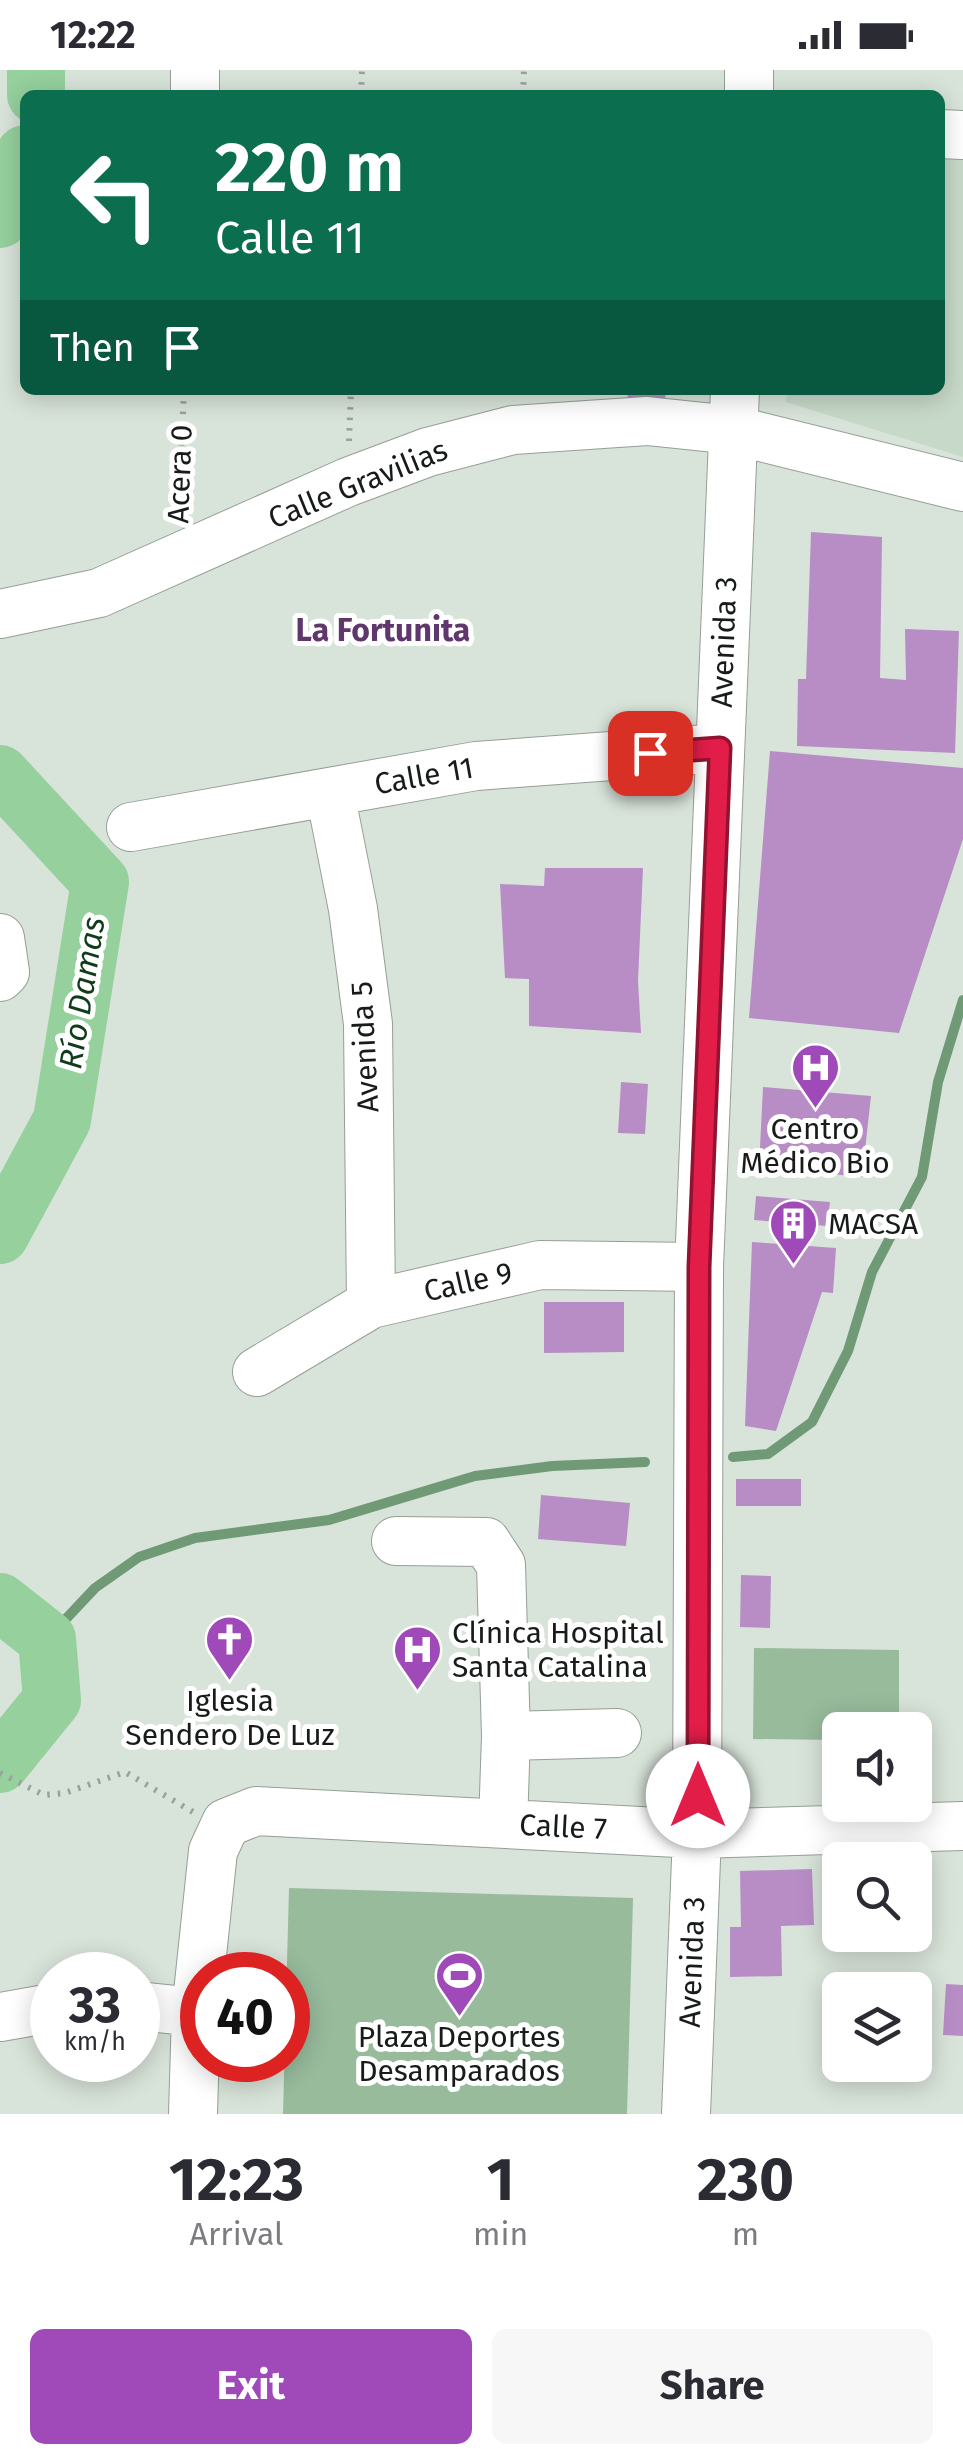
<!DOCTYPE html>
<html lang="en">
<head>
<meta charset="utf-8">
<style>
  :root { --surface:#fff; --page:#f7f7f7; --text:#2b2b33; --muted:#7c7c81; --accent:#9f4ab8 }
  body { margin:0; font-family:"Fira Sans",sans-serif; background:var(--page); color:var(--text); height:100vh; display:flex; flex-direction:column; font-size:38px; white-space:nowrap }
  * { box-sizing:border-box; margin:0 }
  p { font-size:32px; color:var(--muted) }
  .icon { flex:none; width:55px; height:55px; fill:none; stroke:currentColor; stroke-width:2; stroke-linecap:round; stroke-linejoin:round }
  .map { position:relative; height:2044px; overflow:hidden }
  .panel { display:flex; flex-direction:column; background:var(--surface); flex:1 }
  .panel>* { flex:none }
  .banner { position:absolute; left:20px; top:20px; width:925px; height:305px; border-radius:15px; box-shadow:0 5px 25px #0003; background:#0b6e4f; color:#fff; overflow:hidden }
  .tools { position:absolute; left:822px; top:1642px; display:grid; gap:20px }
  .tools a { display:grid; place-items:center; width:110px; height:110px; border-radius:15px; background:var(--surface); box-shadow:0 5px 25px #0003; font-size:50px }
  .speed { position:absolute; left:30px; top:1882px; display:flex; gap:20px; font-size:50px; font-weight:700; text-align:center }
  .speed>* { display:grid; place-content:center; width:130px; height:130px; border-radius:50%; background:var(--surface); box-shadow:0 5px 25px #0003; line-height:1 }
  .speed small { font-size:25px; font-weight:400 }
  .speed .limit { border:15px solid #d22; background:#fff; color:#111 }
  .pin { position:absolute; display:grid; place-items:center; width:85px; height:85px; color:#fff; margin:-42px; border-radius:20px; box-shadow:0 5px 15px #0006 }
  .me { position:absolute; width:110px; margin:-55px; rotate:0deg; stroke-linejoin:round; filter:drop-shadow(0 0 8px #0008) }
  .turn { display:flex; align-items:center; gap:35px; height:210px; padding:0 30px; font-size:45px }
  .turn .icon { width:130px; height:130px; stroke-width:2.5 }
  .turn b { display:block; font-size:70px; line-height:85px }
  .then { display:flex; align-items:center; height:95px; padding:0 30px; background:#0003; gap:20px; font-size:38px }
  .eta { display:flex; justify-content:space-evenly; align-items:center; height:170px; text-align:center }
  .eta b { font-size:60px; font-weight:700; line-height:70px }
  .primary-button { display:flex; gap:20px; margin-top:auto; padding:20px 30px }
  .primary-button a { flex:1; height:115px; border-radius:15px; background:var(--accent); color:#fff; font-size:40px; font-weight:700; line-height:115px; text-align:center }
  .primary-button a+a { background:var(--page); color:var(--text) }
  .status { display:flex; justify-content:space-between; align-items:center; height:70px; padding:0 50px; background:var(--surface); direction:ltr }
  .status svg { height:28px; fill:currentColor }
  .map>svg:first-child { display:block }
  .built { fill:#c7d9c9 }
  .green { fill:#98bb9c }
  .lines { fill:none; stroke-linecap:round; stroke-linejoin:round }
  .stream { stroke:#709a75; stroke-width:10 }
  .river { stroke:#95d09d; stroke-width:58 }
  .building { fill:#b88dc6 }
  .minor-casing { stroke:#959f96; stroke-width:50 }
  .path { stroke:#99a29a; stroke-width:6; stroke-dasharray:2.5 8; stroke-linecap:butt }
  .minor { stroke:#fff; stroke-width:48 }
  .route-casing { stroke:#92132f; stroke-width:25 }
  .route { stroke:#e11d48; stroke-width:18 }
  .labels { text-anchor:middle; stroke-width:10; stroke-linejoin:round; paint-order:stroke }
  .street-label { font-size:30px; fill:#181c19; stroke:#fff }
  .poi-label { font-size:30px; fill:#181c19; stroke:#fff }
  .neighbourhood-label { font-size:32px; font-weight:bold; fill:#60376d; stroke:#fff }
  .water-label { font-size:32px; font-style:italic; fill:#113c1b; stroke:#fff }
</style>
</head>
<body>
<div class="status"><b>12:22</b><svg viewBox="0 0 49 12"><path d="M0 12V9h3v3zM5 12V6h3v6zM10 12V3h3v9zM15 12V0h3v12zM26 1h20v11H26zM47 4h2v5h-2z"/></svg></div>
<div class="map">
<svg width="963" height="2044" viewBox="0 0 963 2044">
  <rect width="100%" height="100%" fill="#d8e3d9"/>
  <path class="built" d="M940,87L963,88V387L786,332L787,320H940Z"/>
  <path class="green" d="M754,1578L899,1580V1660H840V1670L753,1669Z
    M289,1818L633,1828L627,2044H283Z"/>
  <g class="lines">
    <path class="stream" d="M733,1387L768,1384L812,1352L848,1281L872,1202L922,1107L938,1012L963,930
      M47,1569L95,1518L139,1487L195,1468L329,1450L475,1406L552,1396L645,1392"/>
    <path class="river" d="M36,25V0
      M0,149L25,84
      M0,704L100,812L62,1050L0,1165
      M0,1532L47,1569L52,1630L0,1694"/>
  </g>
  <path class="building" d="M628,320H666L665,332L627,338Z
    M811,462L882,467L880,608L906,610L905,559L959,561L955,683L797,676L798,609H806Z
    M770,681L963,698V769L899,963L749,948Z
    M545,798H643L638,911L641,963L529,956V909L505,908L500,814L544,816Z
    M621,1012L648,1014L645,1064L618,1063Z
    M763,1017L871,1026L862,1107L759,1097Z
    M756,1126L830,1132L827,1156L754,1150Z
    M752,1172L836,1178L833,1223L822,1222L776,1361L745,1356Z
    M544,1232H624V1282L544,1283Z
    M736,1409H801V1436H736Z
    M541,1425L630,1433L626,1476L538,1469Z
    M741,1505L771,1506L770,1558L740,1557Z
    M812,1799L814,1855L781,1856L782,1906L730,1907V1857H741L740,1801Z
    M946,1914L963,1915V1966L943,1965Z"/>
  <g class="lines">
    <defs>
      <path id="minor" d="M195,25V0
        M749,25V0
        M940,64L963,65
        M0,544L99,523L348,412L428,382L513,360L647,351L733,360L963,417
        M330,723L353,839L368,954L371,1234
        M131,757L476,696L720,678
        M0,868L5,902L0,907
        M257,1302L371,1234L540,1195L699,1197
        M396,1471L486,1472L501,1495L506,1666L503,1754
        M506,1666L617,1663
        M138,1936L196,1942
        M0,1947L52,1938
        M193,2044L196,1942L213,1781L226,1753L256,1741L697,1764L963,1756
        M686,2044L697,1764L699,1197L735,320"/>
    </defs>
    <use href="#minor" class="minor-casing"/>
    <path class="path" d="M361,25L362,0
      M523,25L524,0
      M349,371L351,320
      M178,449L184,320
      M0,1703L44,1725L65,1723L125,1702L193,1742"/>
    <use href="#minor" class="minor"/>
  </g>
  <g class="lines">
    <defs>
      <path id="route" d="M650,683L720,678L699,1197L698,1726"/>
    </defs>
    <use href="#route" class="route-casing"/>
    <use href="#route" class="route"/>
  </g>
  <defs>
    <symbol id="hospital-pin" viewBox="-11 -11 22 30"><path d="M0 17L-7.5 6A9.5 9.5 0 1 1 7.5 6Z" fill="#9f4ab8" stroke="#fff"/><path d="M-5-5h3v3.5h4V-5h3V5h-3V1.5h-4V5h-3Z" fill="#fff"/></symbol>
    <symbol id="building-pin" viewBox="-11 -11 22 30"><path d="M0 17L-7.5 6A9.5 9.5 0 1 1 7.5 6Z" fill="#9f4ab8" stroke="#fff"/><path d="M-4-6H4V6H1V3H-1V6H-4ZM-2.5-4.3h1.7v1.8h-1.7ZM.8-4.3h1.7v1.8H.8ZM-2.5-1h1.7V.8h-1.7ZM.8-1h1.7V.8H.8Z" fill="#fff"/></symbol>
    <symbol id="church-pin" viewBox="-11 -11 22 30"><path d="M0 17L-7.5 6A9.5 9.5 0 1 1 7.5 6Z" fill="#9f4ab8" stroke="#fff"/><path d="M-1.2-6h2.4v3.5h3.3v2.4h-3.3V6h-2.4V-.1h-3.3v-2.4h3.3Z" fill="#fff"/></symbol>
    <symbol id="stadium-pin" viewBox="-11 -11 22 30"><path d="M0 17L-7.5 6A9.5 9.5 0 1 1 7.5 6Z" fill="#9f4ab8" stroke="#fff"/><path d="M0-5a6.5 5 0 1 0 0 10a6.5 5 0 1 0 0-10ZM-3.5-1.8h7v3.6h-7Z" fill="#fff"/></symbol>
  </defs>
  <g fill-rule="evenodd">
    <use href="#hospital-pin" x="788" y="970" width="55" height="75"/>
    <use href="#building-pin" x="766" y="1126" width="55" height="75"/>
    <use href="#church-pin" x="202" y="1542" width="55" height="75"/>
    <use href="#hospital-pin" x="390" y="1552" width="55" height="75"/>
    <use href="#stadium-pin" x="432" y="1878" width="55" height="75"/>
  </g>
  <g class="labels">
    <g class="street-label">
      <text transform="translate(180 404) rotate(-88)" y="10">Acera 0</text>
      <text transform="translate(358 414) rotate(-22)" y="10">Calle Gravilias</text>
      <text transform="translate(724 572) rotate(-88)" y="10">Avenida 3</text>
      <text transform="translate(424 706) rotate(-10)" y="10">Calle 11</text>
      <text transform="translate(365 977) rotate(-93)" y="10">Avenida 5</text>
      <text transform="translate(468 1212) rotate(-13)" y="10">Calle 9</text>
      <text transform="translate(563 1757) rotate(3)" y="10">Calle 7</text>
      <text transform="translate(692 1892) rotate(-88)" y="10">Avenida 3</text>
    </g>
    <g class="poi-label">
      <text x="815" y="1069">Centro<tspan x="815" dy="34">Médico Bio</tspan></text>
      <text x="828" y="1164" text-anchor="start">MACSA</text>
      <text x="452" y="1573" text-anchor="start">Clínica Hospital<tspan x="452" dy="34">Santa Catalina</tspan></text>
      <text x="230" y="1641">Iglesia<tspan x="230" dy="34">Sendero De Luz</tspan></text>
      <text x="459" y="1977">Plaza Deportes<tspan x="459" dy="34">Desamparados</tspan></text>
    </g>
    <g class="neighbourhood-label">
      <text x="383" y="571">La Fortunita</text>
    </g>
    <g class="water-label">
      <text transform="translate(82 923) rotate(-81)" y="11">Río Damas</text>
    </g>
  </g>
</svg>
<div class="tools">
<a><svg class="icon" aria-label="sound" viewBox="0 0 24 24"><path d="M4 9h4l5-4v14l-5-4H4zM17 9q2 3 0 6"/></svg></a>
<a><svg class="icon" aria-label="search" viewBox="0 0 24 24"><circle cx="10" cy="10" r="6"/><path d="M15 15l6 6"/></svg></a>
<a><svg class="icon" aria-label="layers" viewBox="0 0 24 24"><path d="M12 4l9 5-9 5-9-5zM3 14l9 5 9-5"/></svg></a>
</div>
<div class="speed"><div>33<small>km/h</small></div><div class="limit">40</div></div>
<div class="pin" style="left:650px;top:683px;background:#d93025"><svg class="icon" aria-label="arrive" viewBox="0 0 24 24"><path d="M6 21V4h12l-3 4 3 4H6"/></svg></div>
<svg class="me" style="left:698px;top:1726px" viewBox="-20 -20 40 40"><circle r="19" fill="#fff"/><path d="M0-13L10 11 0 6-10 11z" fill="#e11d48"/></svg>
<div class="banner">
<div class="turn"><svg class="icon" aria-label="left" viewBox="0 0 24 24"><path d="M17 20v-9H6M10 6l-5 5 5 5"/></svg><div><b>220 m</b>Calle 11</div></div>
<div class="then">Then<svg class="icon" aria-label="arrive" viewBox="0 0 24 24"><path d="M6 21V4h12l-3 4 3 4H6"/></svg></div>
</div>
</div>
<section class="panel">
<div class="eta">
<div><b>12:23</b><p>Arrival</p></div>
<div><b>1</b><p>min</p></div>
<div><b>230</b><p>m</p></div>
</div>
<div class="primary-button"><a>Exit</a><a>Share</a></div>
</section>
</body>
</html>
